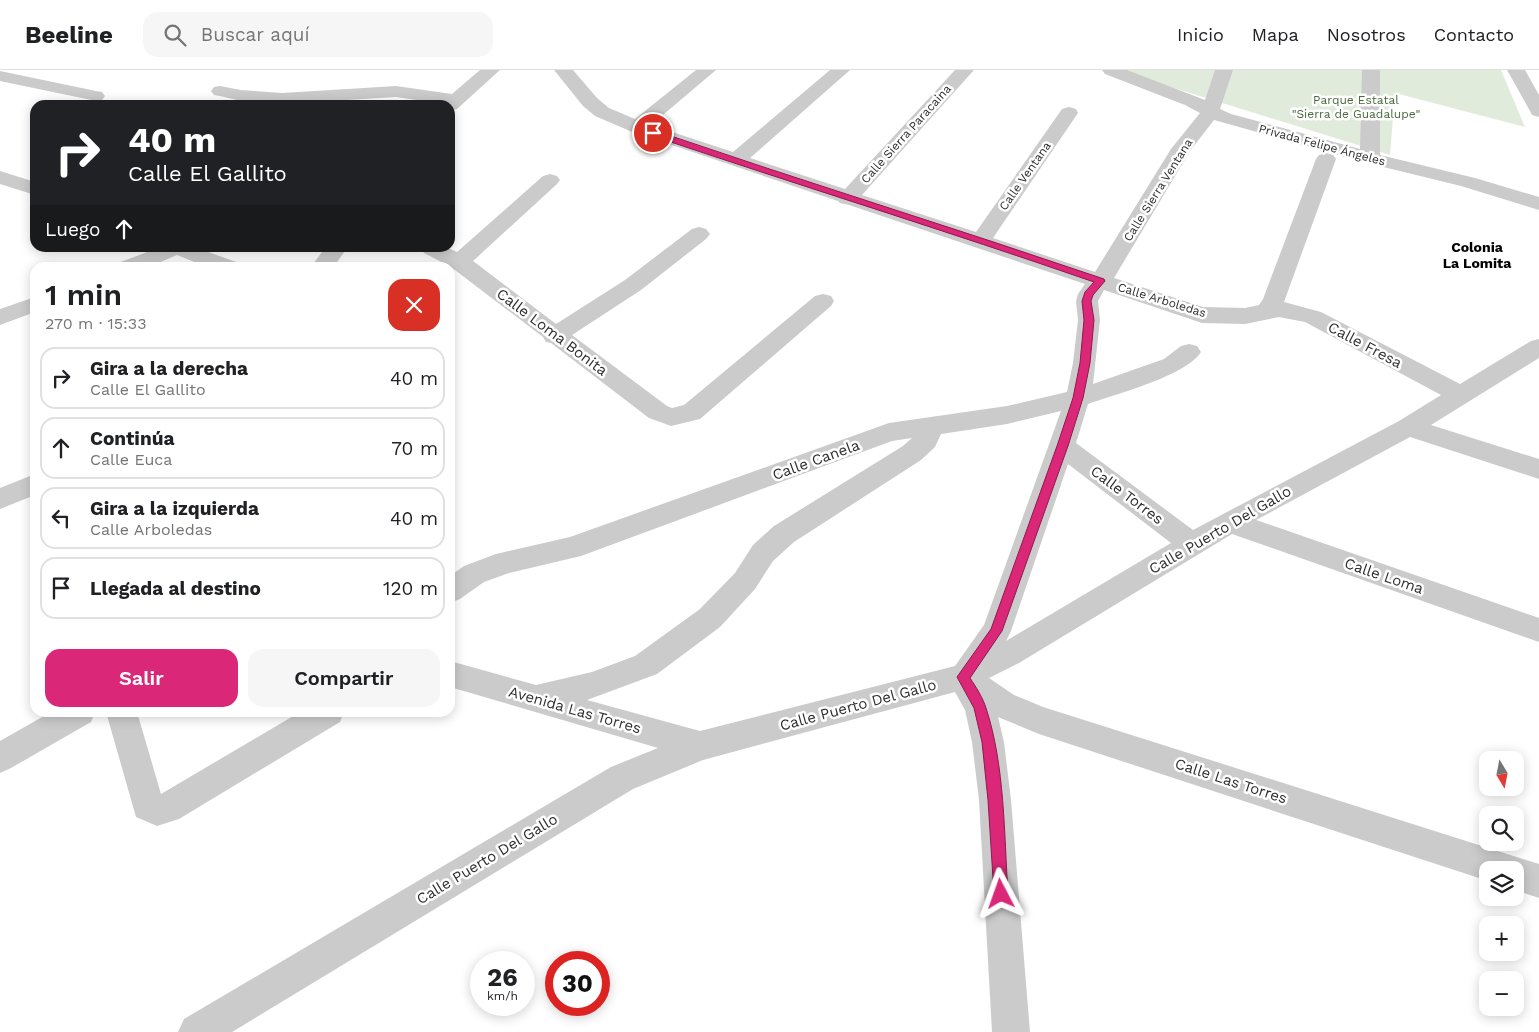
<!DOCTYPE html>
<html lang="es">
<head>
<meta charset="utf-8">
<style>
  :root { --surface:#fff; --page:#f6f6f6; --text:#202124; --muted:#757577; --line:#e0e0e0; --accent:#db2777 }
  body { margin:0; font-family:"Work Sans",sans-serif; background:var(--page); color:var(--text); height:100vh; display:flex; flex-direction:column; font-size:19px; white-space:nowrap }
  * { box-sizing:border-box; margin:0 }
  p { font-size:16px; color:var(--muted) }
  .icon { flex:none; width:28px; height:28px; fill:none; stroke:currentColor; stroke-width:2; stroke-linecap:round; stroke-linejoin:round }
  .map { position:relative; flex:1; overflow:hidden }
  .sheet { position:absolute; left:30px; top:192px; width:425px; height:455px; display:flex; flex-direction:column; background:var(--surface); border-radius:15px; box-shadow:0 2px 12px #0003 }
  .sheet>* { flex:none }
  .guide { position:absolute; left:30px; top:30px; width:425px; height:152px; border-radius:15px; box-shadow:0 2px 12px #0003; background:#202124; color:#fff; overflow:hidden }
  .needle { width:32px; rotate:170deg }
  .controls { position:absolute; left:1479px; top:681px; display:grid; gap:10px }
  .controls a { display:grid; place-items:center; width:45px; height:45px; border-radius:10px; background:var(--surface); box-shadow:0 2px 12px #0003; font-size:25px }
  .speed { position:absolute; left:470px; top:881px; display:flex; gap:10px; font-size:25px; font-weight:700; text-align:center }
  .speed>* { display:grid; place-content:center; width:65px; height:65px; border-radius:50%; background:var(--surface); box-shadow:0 2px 12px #0003; line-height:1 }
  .speed small { font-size:12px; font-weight:400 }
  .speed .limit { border:8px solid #d22; background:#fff; color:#111 }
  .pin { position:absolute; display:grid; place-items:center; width:42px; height:42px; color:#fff; margin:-21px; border:2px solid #fff; border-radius:50%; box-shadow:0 1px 5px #0007 }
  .me { position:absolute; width:55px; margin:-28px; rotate:356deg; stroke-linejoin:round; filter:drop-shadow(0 0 4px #0008) }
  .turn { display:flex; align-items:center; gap:18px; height:105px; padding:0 15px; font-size:22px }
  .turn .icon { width:65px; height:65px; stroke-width:2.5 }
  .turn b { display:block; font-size:35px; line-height:42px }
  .then { display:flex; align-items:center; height:48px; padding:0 15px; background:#0003; gap:10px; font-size:19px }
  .round { display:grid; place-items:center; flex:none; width:52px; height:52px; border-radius:15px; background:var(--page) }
  .summary { display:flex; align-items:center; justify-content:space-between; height:85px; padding:0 15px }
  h1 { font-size:30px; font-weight:600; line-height:38px }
  .primary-button { display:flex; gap:10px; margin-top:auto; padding:10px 15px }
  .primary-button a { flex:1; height:58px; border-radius:15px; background:var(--accent); color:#fff; font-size:20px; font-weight:600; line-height:58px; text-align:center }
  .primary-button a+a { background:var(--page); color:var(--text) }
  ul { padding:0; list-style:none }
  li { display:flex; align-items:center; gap:15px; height:62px; margin:0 10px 8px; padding:0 5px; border:2px solid var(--line); border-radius:15px }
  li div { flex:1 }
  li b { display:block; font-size:19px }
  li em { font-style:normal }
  header { display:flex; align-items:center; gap:30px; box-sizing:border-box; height:70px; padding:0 25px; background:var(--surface); border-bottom:1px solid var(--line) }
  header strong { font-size:24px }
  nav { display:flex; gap:28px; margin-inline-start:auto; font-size:18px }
  .search { width:350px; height:45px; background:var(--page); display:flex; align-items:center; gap:12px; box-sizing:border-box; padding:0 18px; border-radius:15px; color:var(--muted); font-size:19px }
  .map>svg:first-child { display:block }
  .green { fill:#e1ebdb }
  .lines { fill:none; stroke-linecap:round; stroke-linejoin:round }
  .street { fill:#cbcbcb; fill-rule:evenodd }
  .route { fill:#db2777; stroke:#8e194d }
  .labels { text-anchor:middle; stroke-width:5; stroke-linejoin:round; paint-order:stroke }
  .far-park-label { font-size:12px; fill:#486a3b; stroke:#fff }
  .far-street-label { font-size:12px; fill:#2e2e2e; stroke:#fff }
  .far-neighbourhood-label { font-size:14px; font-weight:bold; fill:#000; stroke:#fff }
  .street-label { font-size:15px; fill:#2e2e2e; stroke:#fff }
</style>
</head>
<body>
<header>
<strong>Beeline</strong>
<div class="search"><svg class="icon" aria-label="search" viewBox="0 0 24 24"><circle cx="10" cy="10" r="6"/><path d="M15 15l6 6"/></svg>Buscar aquí</div>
<nav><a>Inicio</a><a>Mapa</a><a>Nosotros</a><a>Contacto</a></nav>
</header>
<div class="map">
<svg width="1539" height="962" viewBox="0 0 1539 962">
  <rect width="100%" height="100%" fill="#fff"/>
  <path class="green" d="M1116,0H1501L1525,57L1395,23L1390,85Z"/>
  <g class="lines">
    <path class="street" d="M480,0H500L457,39L450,41V35L396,27L282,34L241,31L220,26L214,25L211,21L214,17L220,16L241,20L282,23L396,16L452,24Z
      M554,0H573L597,28L609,38L635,49L696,0H716L651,55L733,82L830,0H850L750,88L845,119L955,0H974L862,125L976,162L1062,39L1069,37L1076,39L1078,43L993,168L1095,202L1171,79L1200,43L1185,35L1105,4L1102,0H1127L1205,30L1215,0H1233L1220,39L1231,44L1360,79L1362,0H1380V85L1475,108L1539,127V140L1461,116L1363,92L1214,50L1190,81L1114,208L1203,237L1245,238L1259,235L1263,229L1316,89L1319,85L1326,83L1333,85L1336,89L1284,232L1321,242L1460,314L1531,271L1539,269V288L1431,355L1539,389V409L1410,367L1256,450L1539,548V572L1232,464L1019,593L989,608L1014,625L1043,637L1539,794V828L1515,820V800H1488V811L1039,664L998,647L1004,672L1011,730L1030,962H992L979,730L972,672L965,640L955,622L703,690L633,719L232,962H178L184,949L611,697L658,678L450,617V591L536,615L592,602L635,586L700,539L735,503L753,475L774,456L903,376L912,368L892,371L581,486L509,503L484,512L460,529L450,533V506L464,496L496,484L570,467L889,353L1007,336L1067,322L1073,293L1078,250L1076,231L1078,224L1085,214L849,135L840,133L838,131L630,61L595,46L583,36ZM1104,220L1202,253L1245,254L1279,247L1305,252L1441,325L1399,351L1193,460L1076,373L1088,334C1116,324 1186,306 1201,282L1197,276L1189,274L1181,276L1164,289L1093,314L1100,250L1098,231ZM1061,341L984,555L955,596L700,661L587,630L657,604L720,557L755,519L773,491L794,472L921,390L935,377L941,364L1007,354ZM1068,394L1171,473L1006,571L1011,561Z
      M1507,0H1525L1539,25V47L1532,45L1530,41Z
      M0,1L96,21L102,22L105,26L102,30L96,31L0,11Z
      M0,101L35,112V125L0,114Z
      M550,104L557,106L560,110L557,114L473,191L556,254L625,210L692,159L699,157L706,159L710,164L706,169L641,220L572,265L667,336L672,338L684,335L815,226L823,224L831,226L834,231L831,236L700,349L671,356L649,348L551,273L546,272L543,267L451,197L424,183L421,178H448L457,182L543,106Z
      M158,178H197L239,193L242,198H209L177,185L147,198H115L118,193Z
      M325,178H347L333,198H310Z
      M35,227V242L0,255V239Z
      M35,404V425L0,439V418Z
      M51,642H95L91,652L11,698L0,703V671Z
      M106,642H137L161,724L300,642H344L340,652L179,749L157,756L136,747Z"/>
  </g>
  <path class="route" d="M650,61H656C805,112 955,158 1104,209L1105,211L1093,225L1091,231L1094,250L1090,293L1083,328L1068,376L1002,561L970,608C976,617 983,628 986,638C1005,696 1004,764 1008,824L1006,829L1001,831L996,829L994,824L988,730L982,672L974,638L957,607L991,559L1057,376L1073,328L1080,293L1084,250L1082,231L1085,222L1094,212C947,161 798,115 650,65Z"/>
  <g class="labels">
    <g class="far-park-label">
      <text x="1356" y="34">Parque Estatal<tspan x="1356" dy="14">"Sierra de Guadalupe"</tspan></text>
    </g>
    <g class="far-street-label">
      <text transform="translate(906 64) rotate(-48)" y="4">Calle Sierra Paracaina</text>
      <text transform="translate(1322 75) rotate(15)" y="4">Privada Felipe Ángeles</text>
      <text transform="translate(1025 106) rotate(-55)" y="4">Calle Ventana</text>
      <text transform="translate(1158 120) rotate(-58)" y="4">Calle Sierra Ventana</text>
      <text transform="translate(1162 230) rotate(17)" y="4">Calle Arboledas</text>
    </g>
    <g class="far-neighbourhood-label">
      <text x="1477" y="182">Colonia<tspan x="1477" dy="16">La Lomita</tspan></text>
    </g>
    <g class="street-label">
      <text transform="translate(552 262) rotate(37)" y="5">Calle Loma Bonita</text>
      <text transform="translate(1365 275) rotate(28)" y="5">Calle Fresa</text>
      <text transform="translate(816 390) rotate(-20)" y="5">Calle Canela</text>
      <text transform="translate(1127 425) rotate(37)" y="5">Calle Torres</text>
      <text transform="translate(1220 460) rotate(-30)" y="5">Calle Puerto Del Gallo</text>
      <text transform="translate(1384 506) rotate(19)" y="5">Calle Loma</text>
      <text transform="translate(858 635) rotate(-15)" y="5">Calle Puerto Del Gallo</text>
      <text transform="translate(575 640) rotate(16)" y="5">Avenida Las Torres</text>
      <text transform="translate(1231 711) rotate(18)" y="5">Calle Las Torres</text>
      <text transform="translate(487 789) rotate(-31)" y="5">Calle Puerto Del Gallo</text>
    </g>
  </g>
</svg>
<div class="controls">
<a><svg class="needle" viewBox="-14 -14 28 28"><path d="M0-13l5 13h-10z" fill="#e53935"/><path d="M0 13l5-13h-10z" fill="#757577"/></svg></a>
<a><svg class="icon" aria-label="search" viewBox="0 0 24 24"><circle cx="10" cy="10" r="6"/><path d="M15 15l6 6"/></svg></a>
<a><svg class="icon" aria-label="layers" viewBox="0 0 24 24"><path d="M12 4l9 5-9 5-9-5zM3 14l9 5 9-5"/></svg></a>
<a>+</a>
<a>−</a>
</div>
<div class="speed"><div>26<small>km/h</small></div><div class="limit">30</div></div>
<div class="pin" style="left:653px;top:63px;background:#d93025"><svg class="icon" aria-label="arrive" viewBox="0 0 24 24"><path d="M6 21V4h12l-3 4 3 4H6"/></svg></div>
<svg class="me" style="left:1001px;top:824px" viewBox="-20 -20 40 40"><path d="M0-17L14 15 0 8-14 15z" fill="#db2777" stroke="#fff" stroke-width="4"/></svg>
<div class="guide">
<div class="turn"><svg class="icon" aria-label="right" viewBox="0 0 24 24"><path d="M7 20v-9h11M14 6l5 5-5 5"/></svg><div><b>40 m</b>Calle El Gallito</div></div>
<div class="then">Luego<svg class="icon" aria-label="ahead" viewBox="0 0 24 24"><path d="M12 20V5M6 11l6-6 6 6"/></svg></div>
</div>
<section class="sheet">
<div class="summary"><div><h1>1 min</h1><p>270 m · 15:33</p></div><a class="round" style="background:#d93025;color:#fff"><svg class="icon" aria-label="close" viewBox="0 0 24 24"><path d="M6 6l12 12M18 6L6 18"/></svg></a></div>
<ul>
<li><svg class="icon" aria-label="right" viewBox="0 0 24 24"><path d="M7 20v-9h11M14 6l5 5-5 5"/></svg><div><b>Gira a la derecha</b><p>Calle El Gallito</p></div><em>40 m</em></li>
<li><svg class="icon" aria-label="ahead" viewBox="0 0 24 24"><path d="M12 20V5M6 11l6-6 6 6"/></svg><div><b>Continúa</b><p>Calle Euca</p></div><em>70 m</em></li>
<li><svg class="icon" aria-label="left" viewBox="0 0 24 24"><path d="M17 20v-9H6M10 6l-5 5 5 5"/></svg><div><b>Gira a la izquierda</b><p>Calle Arboledas</p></div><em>40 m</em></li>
<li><svg class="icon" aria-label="arrive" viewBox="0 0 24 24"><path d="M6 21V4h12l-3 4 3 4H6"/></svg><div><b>Llegada al destino</b></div><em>120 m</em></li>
</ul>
<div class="primary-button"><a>Salir</a><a>Compartir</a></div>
</section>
</div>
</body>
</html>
